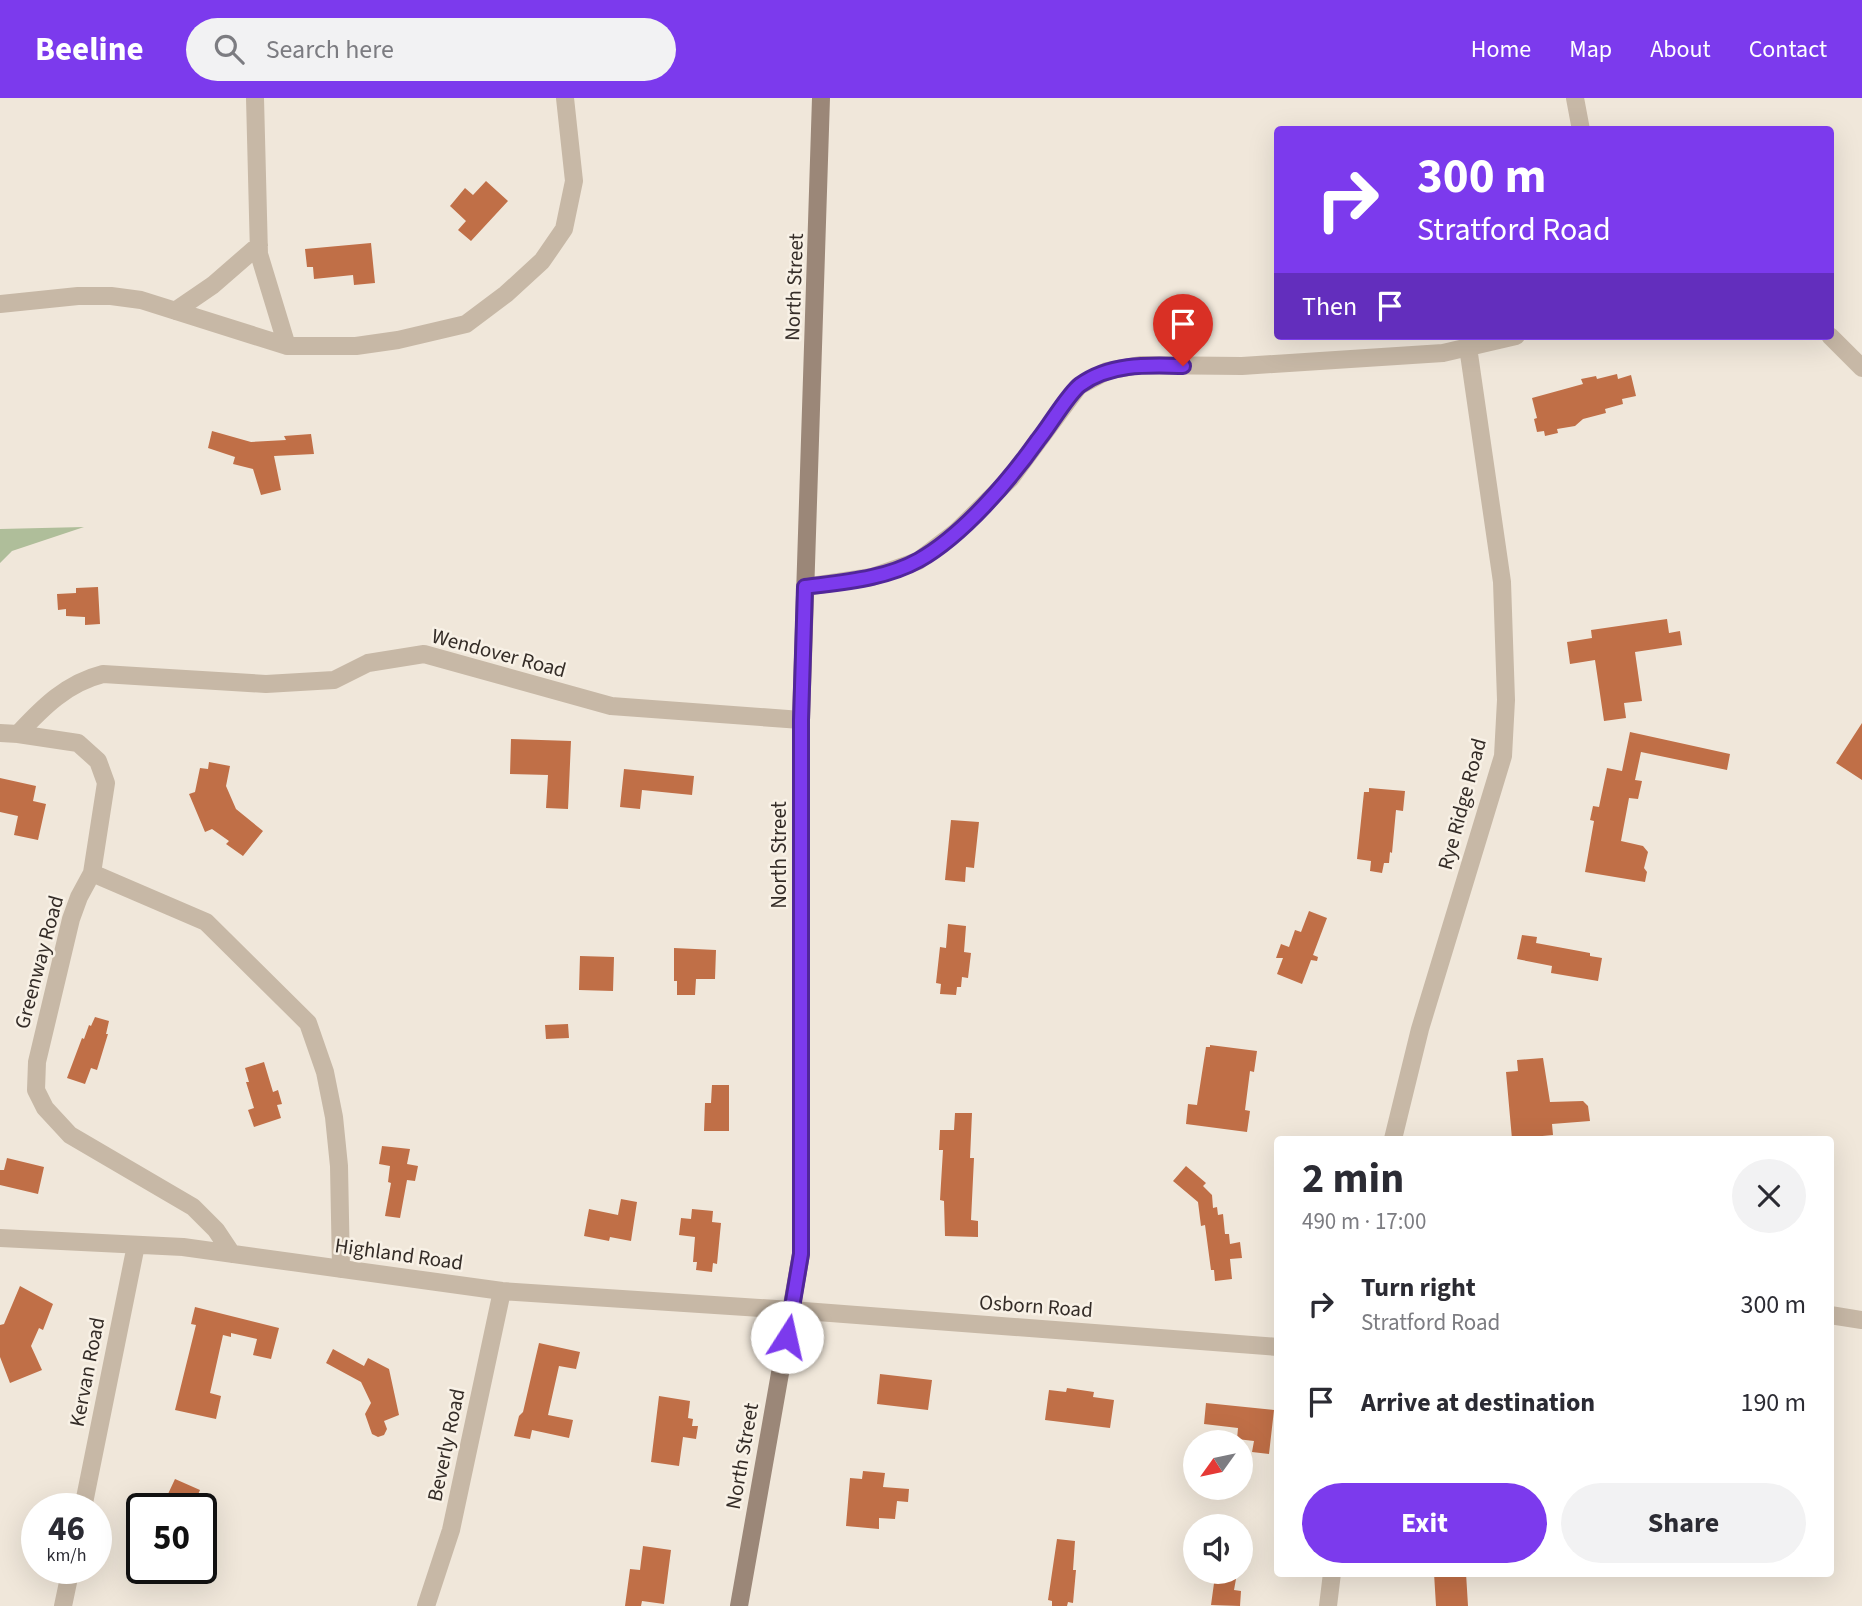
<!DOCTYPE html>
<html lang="en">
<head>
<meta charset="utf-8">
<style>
  :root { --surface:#fff; --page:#f2f2f3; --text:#2b2b33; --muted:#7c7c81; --accent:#7c3aed }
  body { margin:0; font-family:"Source Sans 3",sans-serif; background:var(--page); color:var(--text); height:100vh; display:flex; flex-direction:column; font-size:26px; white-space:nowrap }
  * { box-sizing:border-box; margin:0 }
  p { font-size:23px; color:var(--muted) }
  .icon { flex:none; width:38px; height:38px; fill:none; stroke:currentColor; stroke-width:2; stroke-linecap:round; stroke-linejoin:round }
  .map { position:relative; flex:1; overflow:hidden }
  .panel { position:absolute; left:1274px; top:1038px; width:560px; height:441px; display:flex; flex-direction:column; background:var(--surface); border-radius:7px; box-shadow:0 7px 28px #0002 }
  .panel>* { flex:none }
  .hud { position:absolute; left:1274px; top:28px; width:560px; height:214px; border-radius:7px; box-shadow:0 7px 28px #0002; background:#7c3aed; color:#fff; overflow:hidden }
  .needle { width:46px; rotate:237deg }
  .controls { position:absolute; left:1183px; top:1332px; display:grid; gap:14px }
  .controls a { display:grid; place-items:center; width:70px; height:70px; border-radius:50%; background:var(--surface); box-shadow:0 7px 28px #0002; font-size:35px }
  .speed { position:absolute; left:21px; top:1395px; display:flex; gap:14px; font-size:35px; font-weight:700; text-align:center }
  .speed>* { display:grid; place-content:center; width:91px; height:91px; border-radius:50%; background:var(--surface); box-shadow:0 7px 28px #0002; line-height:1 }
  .speed small { font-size:18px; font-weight:400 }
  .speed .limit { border:4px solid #111; border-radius:10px; background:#fff; color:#111 }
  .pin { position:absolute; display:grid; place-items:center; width:60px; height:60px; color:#fff; margin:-72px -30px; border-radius:50% 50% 50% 0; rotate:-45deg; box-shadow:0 0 7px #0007 }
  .pin .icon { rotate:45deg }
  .me { position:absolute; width:77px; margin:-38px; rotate:10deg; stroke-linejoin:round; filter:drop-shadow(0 0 5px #0008) }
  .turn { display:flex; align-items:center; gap:24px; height:147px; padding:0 28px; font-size:32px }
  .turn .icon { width:91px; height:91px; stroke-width:2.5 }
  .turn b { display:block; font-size:49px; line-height:60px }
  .then { display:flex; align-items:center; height:66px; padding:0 28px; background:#0003; gap:14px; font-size:26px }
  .round { display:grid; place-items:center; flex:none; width:74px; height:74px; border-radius:37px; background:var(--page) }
  .summary { display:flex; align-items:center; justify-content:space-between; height:119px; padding:0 28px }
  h1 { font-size:42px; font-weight:700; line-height:52px }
  .cta { display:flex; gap:14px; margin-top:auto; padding:14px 28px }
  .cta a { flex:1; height:80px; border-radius:42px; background:var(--accent); color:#fff; font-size:28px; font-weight:700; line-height:80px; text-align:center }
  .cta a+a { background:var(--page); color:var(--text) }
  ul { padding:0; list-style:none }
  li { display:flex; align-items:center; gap:21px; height:98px; padding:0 28px }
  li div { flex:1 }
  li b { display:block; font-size:26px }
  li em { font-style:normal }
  header { display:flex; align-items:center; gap:42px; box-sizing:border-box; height:98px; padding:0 35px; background:var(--accent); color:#fff }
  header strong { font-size:33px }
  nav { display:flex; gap:38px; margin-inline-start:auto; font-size:24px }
  .search { width:490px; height:63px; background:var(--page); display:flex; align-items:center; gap:18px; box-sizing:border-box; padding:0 24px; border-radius:38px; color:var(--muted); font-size:26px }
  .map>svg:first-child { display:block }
  .green { fill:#afbe9a }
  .building { fill:#c06f47 }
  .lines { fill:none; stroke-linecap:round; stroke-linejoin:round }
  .minor { stroke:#c7b8a6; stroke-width:18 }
  .secondary { stroke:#9b8778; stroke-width:18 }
  .route-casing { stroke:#51269a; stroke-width:18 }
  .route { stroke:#7c3aed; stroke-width:12 }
  .labels { text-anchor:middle; stroke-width:5; stroke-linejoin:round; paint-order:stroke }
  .street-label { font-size:21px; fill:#342c27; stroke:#f8f1e6 }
</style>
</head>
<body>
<header>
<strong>Beeline</strong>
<div class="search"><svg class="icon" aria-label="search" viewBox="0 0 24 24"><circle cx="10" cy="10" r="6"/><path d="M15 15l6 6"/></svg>Search here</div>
<nav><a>Home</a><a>Map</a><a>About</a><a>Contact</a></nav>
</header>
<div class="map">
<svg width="1862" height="1508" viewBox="0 0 1862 1508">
  <rect width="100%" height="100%" fill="#f0e7da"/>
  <path class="green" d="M84,429L12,453L0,465V431Z"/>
  <path class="building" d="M486,83L508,103L471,143L458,132L466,123L450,108L465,90L473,97Z
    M371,145L375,185L354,187L353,177L314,181L313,169H307L305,151Z
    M1617,276L1618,281L1631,277L1636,298L1622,301L1623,306L1605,311L1606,315L1583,321L1575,328L1557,331L1558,335L1545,338L1544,333L1537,334L1534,321L1537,320L1532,300L1583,286L1581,281L1596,278L1597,281Z
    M212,333L251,344L286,342L284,338L311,336L314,356L274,358L281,392L261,397L253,371L233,366L235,359L208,350Z
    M98,489L100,526L85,527V519L66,518V511L58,512L57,496L76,495V490Z
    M1667,521L1669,535L1680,533L1682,547L1635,554L1642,603L1624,605L1626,620L1604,623L1595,562L1570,566L1567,544L1592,540L1591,532Z
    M1862,625V682L1836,665Z
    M1630,634L1730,656L1727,672L1641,654L1635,682L1642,683L1638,701L1629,700L1621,743L1643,748L1648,754L1644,770L1647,774L1645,784L1585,774L1594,723L1590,722L1593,708L1599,709L1607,670L1622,673Z
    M511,641L571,643L568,711L546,710L548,677L510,676Z
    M209,664L230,668L226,688L236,711L263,733L243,758L226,746L229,743L212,731L205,734L189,696L195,694L200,670L208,671Z
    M624,671L694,678L692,697L642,692L640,711L620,709Z
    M0,680L36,688L33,703L46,706L38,742L14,737L18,718L0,714Z
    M1369,690L1405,693L1403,713L1396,712L1392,755L1390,754L1389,765H1384L1382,775L1370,773L1371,763L1357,761L1364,694H1369Z
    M951,722L979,724L974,770L966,769L965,784L945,782Z
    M1309,813L1327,820L1313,857L1318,859L1317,863L1311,862L1302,886L1277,876L1283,860H1276L1281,846L1289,849L1295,832L1301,834Z
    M948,826L966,828L964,854L971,855L968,880L962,879L961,889H957L956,897L940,896L941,886L936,885L940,849L946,850Z
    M1522,837L1537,839L1536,845L1590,855V858L1602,860L1598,883L1551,875L1552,868L1517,861Z
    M674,850L716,852L715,881H696L695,897H677V883H674Z
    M580,858L614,859L613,893L579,892Z
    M95,919L109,923L106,936H108L97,972L91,970L85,986L67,980L82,940L84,941L89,927L91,928Z
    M568,926L569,940L546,941L545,927Z
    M1210,947L1257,953L1254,974L1250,973L1245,1012L1250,1013L1247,1034L1186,1026L1188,1006L1197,1007L1206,949H1210Z
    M1543,960L1550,1004L1583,1003L1588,1008L1590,1023L1552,1026L1553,1037L1512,1041L1506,974L1518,973L1517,962Z
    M264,964L273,994L278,992L282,1006L277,1007L281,1020L254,1029L248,1012L254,1010L246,984H249L245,970Z
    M712,987H729V1033H704L705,1005H711Z
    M955,1015H972L970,1060H974L971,1122L978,1123V1139L945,1138L944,1103L940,1102L943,1052H939L940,1032H954Z
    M382,1048L410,1051L407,1066L418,1068L415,1083L407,1082L400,1120L385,1118L391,1085L388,1084L390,1068L379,1066Z
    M7,1060L44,1069L38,1096L0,1087V1072H4Z
    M1186,1068L1206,1085L1203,1088L1212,1097L1213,1110L1217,1109L1218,1117L1223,1116L1225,1136H1229L1230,1146L1240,1144L1242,1160L1230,1161L1232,1181L1215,1183L1214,1172H1211L1205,1127L1201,1128L1198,1104L1173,1083Z
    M621,1101L637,1104L631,1143L610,1139L609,1143L584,1138L589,1111L618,1117Z
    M692,1111L713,1113L712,1124L721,1125L717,1166L713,1165L712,1174L696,1172L697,1164H693L695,1139L679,1137L681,1120L691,1121Z
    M20,1188L53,1206L43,1232L39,1230L31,1248L42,1272L10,1285L0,1259V1227L4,1226Z
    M195,1209L279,1230L271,1261L253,1257L257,1241L231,1235V1239L223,1237L210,1295L221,1298L216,1321L175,1312L196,1227L191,1226Z
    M539,1245L580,1254L576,1271L559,1268L548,1317L573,1322L569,1340L532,1332L530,1341L514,1338L519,1318L523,1314Z
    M333,1251L364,1268L368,1260L389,1271L399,1317L384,1323L387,1331L384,1337L378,1339L372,1336L365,1316L371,1305L361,1284L326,1265Z
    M880,1276L932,1282L928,1312L877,1306Z
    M1067,1290L1094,1294L1093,1299L1114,1302L1110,1330L1045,1322L1049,1292L1066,1294Z
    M659,1298L690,1303L688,1320L693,1321L692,1328H698L696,1341L683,1339L679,1368L651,1364Z
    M1206,1305L1274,1312L1269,1356L1252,1354L1254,1343L1237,1341L1238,1330L1204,1326Z
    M863,1373L885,1375L883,1389L909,1391L908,1404L897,1403L895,1421L879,1420V1431L846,1428L850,1380L862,1381Z
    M175,1381L200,1392L192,1410H169L174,1399L168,1396Z
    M1057,1441L1075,1443L1073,1472H1076L1073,1505L1068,1504L1067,1508H1052V1503L1048,1502Z
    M643,1448L671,1452L664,1506L642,1503L641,1508H625L630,1471L640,1472Z
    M1434,1475H1466L1468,1508H1436Z
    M1215,1478L1236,1481L1234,1492L1241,1493L1240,1508L1211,1507Z"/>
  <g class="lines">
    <path class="minor" d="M255,0L259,156L287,248
      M1575,0L1581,32
      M0,206L78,198H111L141,202L287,248H356L398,242L466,226L506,196L542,163L564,131L574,83L565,0
      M175,213L213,187L259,147
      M1830,238L1862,270
      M805,489L872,479L918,463L956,434L1011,380L1079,288L1107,273L1140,267L1242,268L1443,255L1516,238
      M0,635L18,636C43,609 67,585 103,576L266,586L334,582L368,565L424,556L611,608L801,622
      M18,636L78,645L98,663L106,685L92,775L79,799L71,821L37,964L36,992L45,1010L70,1037L193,1109L216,1132L232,1156
      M92,775L206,824L308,925L325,974L334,1019L339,1068L341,1171
      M1393,1041L1420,931L1503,658L1506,602L1502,484L1468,249
      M0,1140L183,1149L502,1193L791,1212L1278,1249
      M1830,1217L1862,1222
      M83,1410L136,1147
      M63,1508L71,1470
      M426,1508L451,1432L502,1193
      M1328,1508L1332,1475"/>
    <path class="secondary" d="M739,1508L801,1156V622L821,0"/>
  </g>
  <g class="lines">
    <defs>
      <path id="route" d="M787,1239L801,1156V622L805,489C843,484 885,481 919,462C963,437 1009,383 1038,342C1049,329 1068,296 1080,287C1110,265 1148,267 1183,268"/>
    </defs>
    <use href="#route" class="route-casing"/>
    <use href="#route" class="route"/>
  </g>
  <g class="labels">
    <g class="street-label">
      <text transform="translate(794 189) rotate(-88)" y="7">North Street</text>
      <text transform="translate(499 555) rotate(15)" y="7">Wendover Road</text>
      <text transform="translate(1462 706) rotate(-75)" y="7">Rye Ridge Road</text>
      <text transform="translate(779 757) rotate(-90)" y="7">North Street</text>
      <text transform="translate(39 864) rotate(-75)" y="7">Greenway Road</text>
      <text transform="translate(399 1156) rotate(8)" y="7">Highland Road</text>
      <text transform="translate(1036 1208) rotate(4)" y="7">Osborn Road</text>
      <text transform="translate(87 1274) rotate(-79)" y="7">Kervan Road</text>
      <text transform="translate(446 1347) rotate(-78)" y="7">Beverly Road</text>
      <text transform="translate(742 1358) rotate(-80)" y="7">North Street</text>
    </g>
  </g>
</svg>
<div class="controls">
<a><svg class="needle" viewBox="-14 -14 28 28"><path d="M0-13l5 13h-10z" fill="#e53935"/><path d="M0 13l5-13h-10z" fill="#7c7c81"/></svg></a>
<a><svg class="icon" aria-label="sound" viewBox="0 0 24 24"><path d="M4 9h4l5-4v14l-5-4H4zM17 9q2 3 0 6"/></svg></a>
</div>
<div class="speed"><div>46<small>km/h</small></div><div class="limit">50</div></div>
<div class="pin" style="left:1183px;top:268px;background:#d93025"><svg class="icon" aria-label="arrive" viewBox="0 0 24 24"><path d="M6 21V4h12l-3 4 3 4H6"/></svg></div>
<svg class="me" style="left:787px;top:1239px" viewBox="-20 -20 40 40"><circle r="19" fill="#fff"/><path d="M0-13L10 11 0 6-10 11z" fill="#7c3aed"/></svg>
<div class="hud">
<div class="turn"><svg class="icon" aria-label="right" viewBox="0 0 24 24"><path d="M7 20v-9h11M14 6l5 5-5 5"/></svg><div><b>300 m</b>Stratford Road</div></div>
<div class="then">Then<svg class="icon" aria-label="arrive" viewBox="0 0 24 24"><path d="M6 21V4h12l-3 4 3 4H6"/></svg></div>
</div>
<section class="panel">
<div class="summary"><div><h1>2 min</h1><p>490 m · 17:00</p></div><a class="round"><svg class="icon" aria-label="close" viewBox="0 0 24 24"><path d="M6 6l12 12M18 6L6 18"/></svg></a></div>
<ul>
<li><svg class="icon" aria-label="right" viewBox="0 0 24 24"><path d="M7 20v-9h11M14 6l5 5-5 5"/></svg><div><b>Turn right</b><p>Stratford Road</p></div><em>300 m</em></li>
<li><svg class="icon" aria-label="arrive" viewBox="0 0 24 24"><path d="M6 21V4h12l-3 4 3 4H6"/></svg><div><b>Arrive at destination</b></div><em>190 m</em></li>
</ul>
<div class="cta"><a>Exit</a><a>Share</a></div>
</section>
</div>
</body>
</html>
